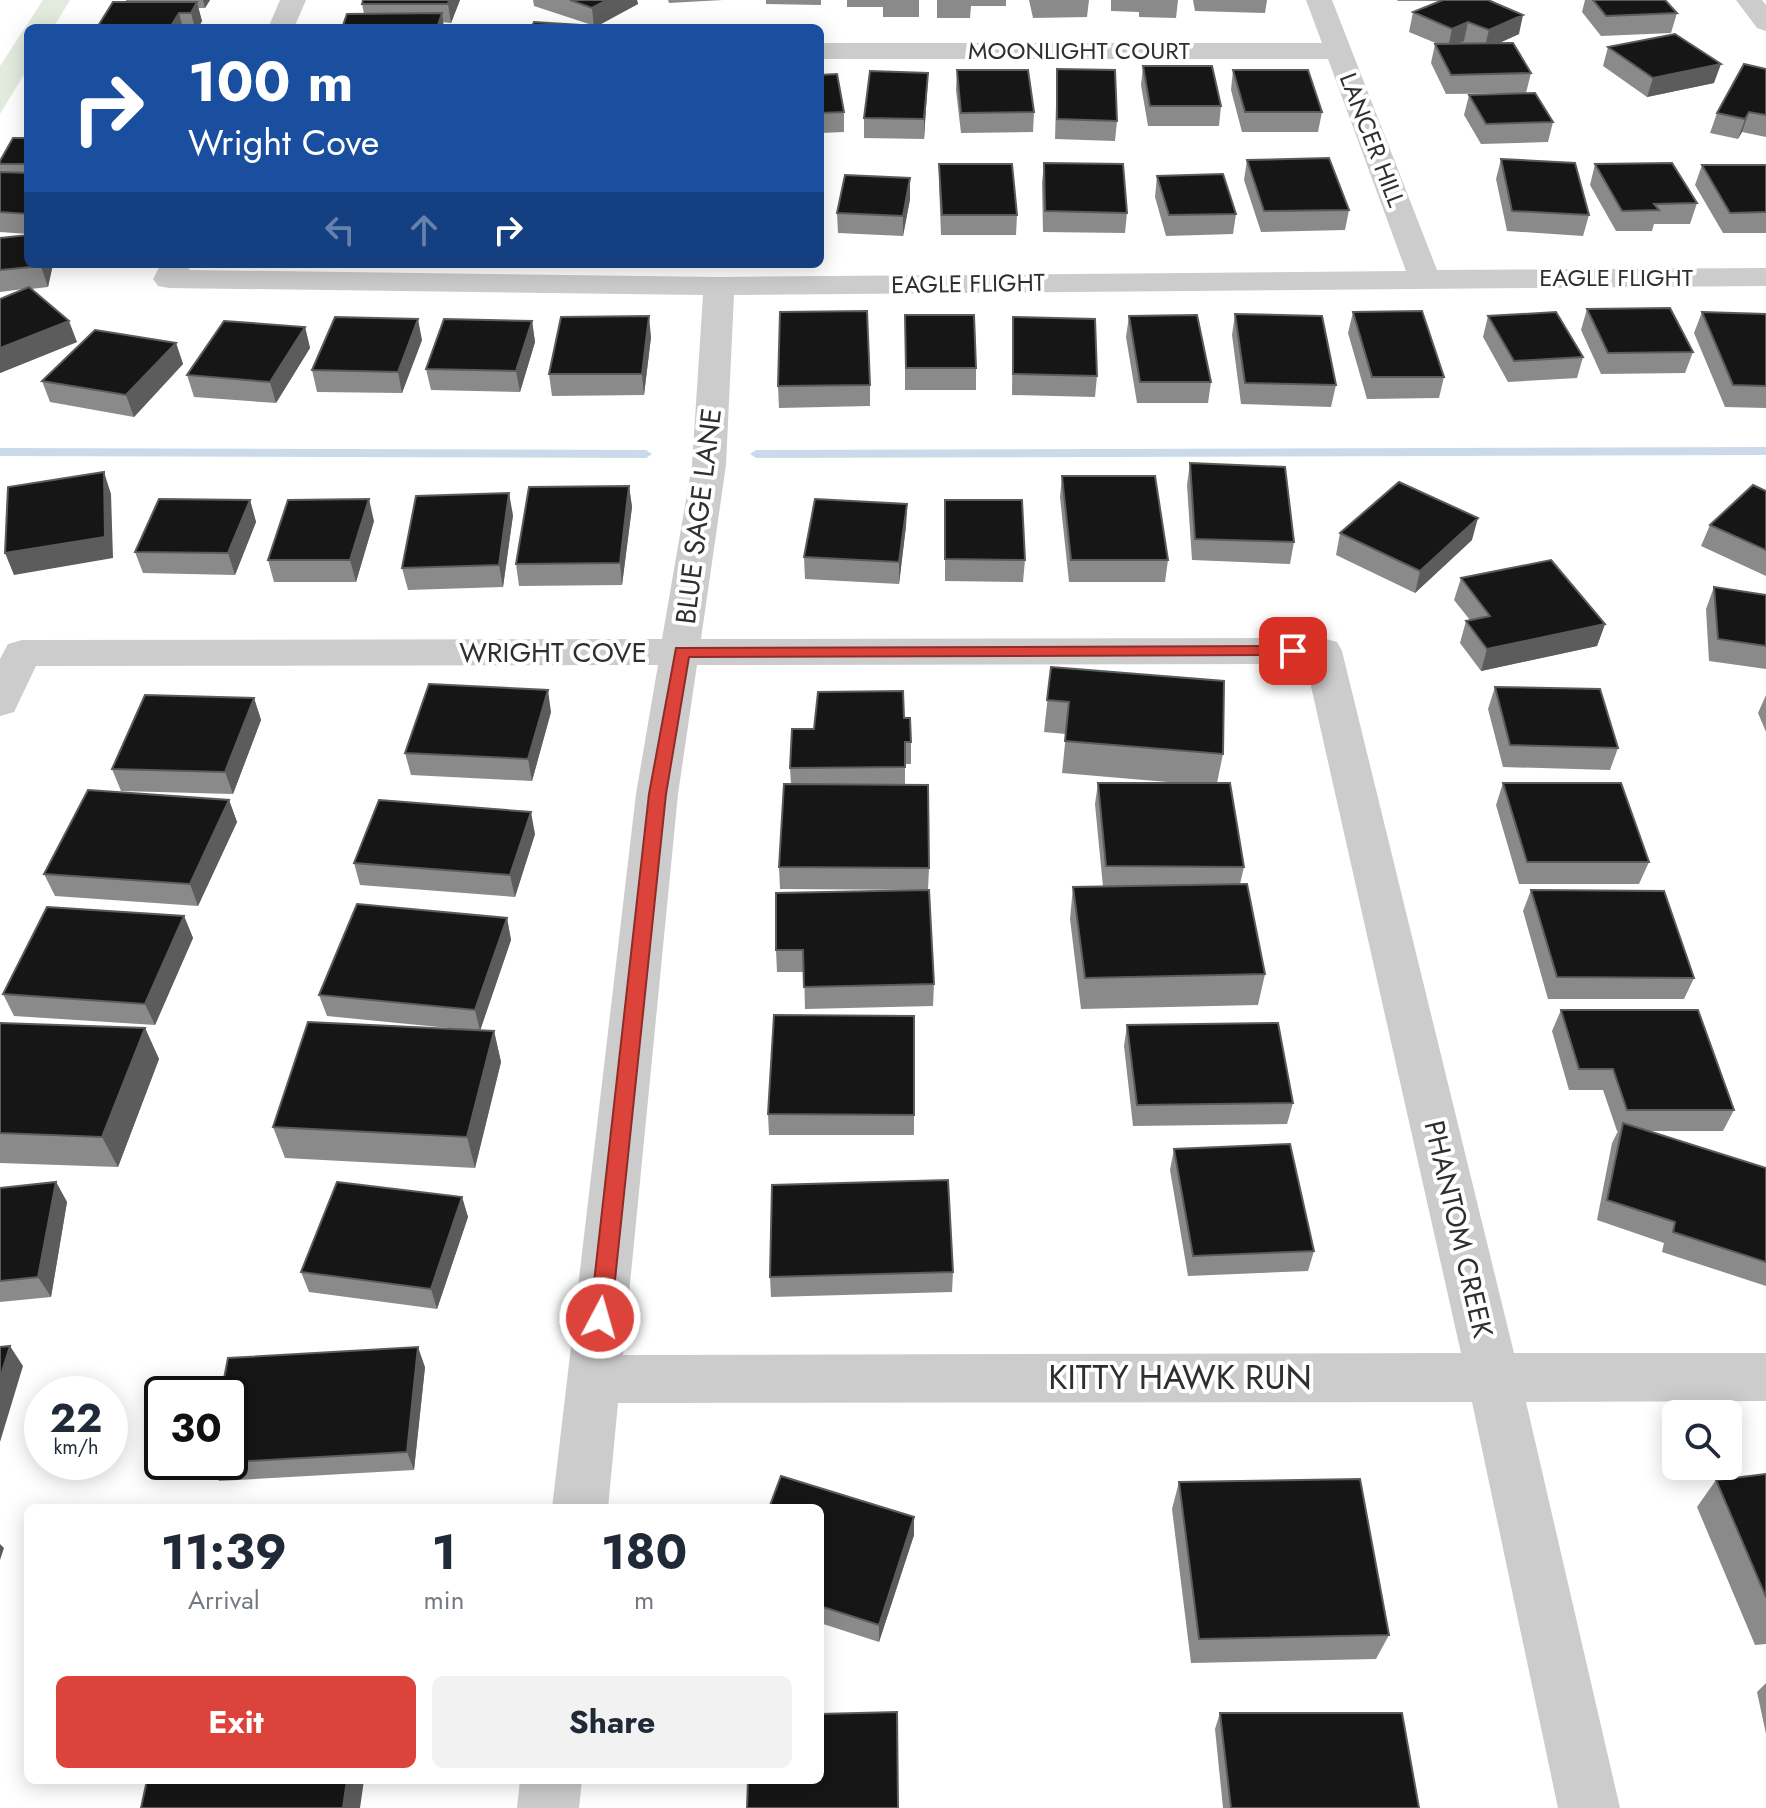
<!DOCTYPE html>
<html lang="en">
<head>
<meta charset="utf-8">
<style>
  :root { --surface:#fff; --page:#f2f2f3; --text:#1f2937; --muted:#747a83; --accent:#dc433b }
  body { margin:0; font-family:Jost,sans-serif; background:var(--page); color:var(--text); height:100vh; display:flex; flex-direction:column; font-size:30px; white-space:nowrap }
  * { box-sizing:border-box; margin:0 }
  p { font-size:26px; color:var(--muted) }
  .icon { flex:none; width:44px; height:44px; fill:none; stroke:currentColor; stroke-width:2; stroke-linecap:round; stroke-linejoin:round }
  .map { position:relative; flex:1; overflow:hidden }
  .side { position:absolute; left:24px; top:1504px; width:800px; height:280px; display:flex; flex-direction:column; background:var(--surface); border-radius:12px; box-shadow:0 4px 20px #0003 }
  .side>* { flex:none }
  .hud { position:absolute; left:24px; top:24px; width:800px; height:244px; border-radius:12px; box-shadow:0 4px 20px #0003; background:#1a4fa0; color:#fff; overflow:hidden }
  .fabs { position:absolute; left:1662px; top:1400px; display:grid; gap:16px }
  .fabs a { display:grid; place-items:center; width:80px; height:80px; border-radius:12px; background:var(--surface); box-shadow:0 4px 20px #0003; font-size:40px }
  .speed { position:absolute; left:24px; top:1376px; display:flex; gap:16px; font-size:40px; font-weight:700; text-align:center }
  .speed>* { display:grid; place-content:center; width:104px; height:104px; border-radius:50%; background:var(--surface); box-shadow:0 4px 20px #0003; line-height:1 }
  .speed small { font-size:20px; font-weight:400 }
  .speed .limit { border:4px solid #111; border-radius:12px; background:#fff; color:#111 }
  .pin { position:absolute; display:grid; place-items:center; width:68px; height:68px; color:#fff; margin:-34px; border-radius:16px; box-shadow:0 4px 12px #0006 }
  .me { position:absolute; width:88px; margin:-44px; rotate:6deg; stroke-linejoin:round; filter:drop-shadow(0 0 6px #0008) }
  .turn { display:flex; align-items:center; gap:28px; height:168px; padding:0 32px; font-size:36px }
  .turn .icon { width:104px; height:104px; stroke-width:2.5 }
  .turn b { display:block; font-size:56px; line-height:68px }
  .lanes { display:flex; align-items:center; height:76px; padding:0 32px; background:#0003; justify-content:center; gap:40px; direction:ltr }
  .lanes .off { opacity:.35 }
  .eta { display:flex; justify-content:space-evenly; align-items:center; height:136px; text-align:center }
  .eta b { font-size:48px; font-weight:700; line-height:56px }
  .cta { display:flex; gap:16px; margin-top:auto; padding:16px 32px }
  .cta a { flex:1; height:92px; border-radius:12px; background:var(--accent); color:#fff; font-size:32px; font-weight:700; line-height:92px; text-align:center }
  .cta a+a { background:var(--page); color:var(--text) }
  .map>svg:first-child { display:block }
  .green { fill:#e3ebde }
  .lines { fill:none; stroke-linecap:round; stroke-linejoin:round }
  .stream { fill:#cbdaea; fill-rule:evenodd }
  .minor { fill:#ccc; fill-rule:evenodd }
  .wall { fill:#8a8a8a }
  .shaded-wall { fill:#5c5c5c }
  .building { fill:#161616; stroke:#5c5c5c; stroke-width:2 }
  .route { fill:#dc433b; stroke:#8f2c26; stroke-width:2 }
  .labels { text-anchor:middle; stroke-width:8; stroke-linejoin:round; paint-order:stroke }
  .far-street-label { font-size:24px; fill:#2f2f2f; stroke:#fff }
  .street-label { font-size:28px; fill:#2f2f2f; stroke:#fff }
  .near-street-label { font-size:34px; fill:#2f2f2f; stroke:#fff }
</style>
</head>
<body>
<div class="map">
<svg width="1766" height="1808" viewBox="0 0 1766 1808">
  <rect width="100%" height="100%" fill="#fff"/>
  <path class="green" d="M43,0H70L53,28H28V68L0,114V66Z"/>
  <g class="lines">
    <path class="stream" d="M1766,447V455L756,458L750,454L756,450Z
      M0,448L646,450L652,454L646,458L0,456Z"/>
    <path class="minor" d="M280,0H306L294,28H268Z
      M1306,0H1332L1437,270L1766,268V286L734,295L726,465L701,639L1323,638L1337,642L1342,651L1514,1353H1766V1401L1526,1402L1620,1808H1558L1472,1402L618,1403L608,1508H552L636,794L658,665L36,666L14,712L0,716V659L8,644L22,640L662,639L692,465L703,295L169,288L158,286L153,279L161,264H191L189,270L719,277L1406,271L1328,59H820V43H1322ZM1306,664L1461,1353L623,1355L678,794L697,665Z
      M1736,0H1762L1766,5V31L1757,28Z
      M520,1780H582L579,1808H517Z"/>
  </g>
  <path class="wall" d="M126,0H210L205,8H198L202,21L198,28H99L98,26L126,2Z
    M460,0L451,23L364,14L362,4Z
    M533,0H637L638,4L595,26L534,6Z
    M668,0H723L669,3Z
    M766,0H821V5L766,4Z
    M847,0H919V17H883V7H847Z
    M937,0H1006V6H971L970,18H937Z
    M1029,0H1089L1087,17L1033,18Z
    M1111,0H1178L1176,18L1139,17V12L1111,11Z
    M1193,0H1267L1265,13L1195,11Z
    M1397,0H1488L1519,34L1499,43L1531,73L1526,93L1446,94L1431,63L1435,44H1438L1409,32L1413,12L1441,1H1398Z
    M1585,0H1665L1677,13L1671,33L1601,36L1582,12Z
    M1608,47L1714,83L1647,97L1603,66Z
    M1143,66L1221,106L1219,126H1148L1141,85Z
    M1057,69L1117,121L1115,141L1055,139Z
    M1766,69V137L1742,132L1738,139L1710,133L1717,113Z
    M957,70L1034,112L1033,132L961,133L956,90Z
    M1233,70L1322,112L1318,132H1242L1231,90Z
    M928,73L924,139L864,138V118Z
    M820,75L844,112V132L820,133Z
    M1469,95L1553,122L1548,142L1481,144L1464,115Z
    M28,138V234L0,232V161Z
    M1501,159L1589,215L1583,236L1507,231L1496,179Z
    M1247,160L1349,210L1345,230L1261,232L1244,180Z
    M1044,163L1127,213L1125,233L1043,232L1042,183Z
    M939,164L1017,215L1016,235H941L939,185Z
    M1595,164L1697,203L1690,224H1654L1652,231H1616L1590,185Z
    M1702,165H1766V233H1723L1695,185Z
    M1157,176L1236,214L1233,234L1166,236L1155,197Z
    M910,178V199L903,236L838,233L837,213Z
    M0,238L28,264H53L48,287L31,289L77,342L0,373V299L24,289L0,292Z
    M1587,309L1693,352L1685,373L1601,374L1581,330Z
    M1353,312L1444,377L1439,398L1367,399L1348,333Z
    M1702,312L1766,314V408L1725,407L1694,333Z
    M1235,314L1336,385L1331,407L1241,404L1232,335Z
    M905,315L976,368V390H905Z
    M1129,316L1211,382L1208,403H1137L1126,337Z
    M1488,316L1583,357L1577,378L1508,382L1483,337Z
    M1013,317L1097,376L1095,397L1012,395Z
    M532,321L535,342L520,392L431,390L426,369Z
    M305,327L310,348L276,403L194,397L187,375Z
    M651,337L644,395L552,396L549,374Z
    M422,340L402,393L317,392L312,370Z
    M176,343L183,364L134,417L50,402L42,381Z
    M870,385V406L779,408L778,386Z
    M1190,463L1294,542L1290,564L1192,560L1187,485Z
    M1062,476L1168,560L1165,582H1069L1060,497Z
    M629,486L632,507L622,585L519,586L516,564Z
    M1766,491V576L1701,546L1710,525Z
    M250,500L256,522L235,575L143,573L135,552Z
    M945,500L1025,560L1023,582L945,581Z
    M907,504L906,526L899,584L805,579L804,557Z
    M513,515L503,587L408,590L402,568Z
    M374,521L356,582H274L268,560Z
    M1340,533L1472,540L1415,593L1336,555Z
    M1461,578L1605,624L1597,646L1481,671L1460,643L1466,621L1470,620L1454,600Z
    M1714,587L1766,595V669L1709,661L1706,609Z
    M1051,667L1223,754L1217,783L1244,867L1240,884L1265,974L1258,1005L1081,1009L1070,919L1073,887H1103L1095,804L1098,783H1179L1062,773L1066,734L1044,732Z
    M1495,687L1618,748L1610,770L1503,767L1488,709Z
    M1766,695V732L1758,713Z
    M254,698L261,720L233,794L121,791L112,769Z
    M551,712L532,781L411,775L405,753Z
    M904,718L911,742V764H905V785L929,868L928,890L780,889L779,867L791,784L790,768L814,729Z
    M1503,783L1649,862L1639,884H1519L1496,805Z
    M229,800L237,822L198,906L55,896L44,874Z
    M535,834L515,897L360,885L354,863Z
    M1531,890L1694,978L1684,999H1548L1523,911Z
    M776,893L934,984L933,1006L805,1009L804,972H777L776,950Z
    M184,916L193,938L155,1025L14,1016L3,994Z
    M507,918L511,940L480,1030L494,1031L501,1062L475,1168L285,1158L273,1127L469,1030L327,1016L319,995Z
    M1561,1010L1734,1110L1723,1131H1650L1766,1168V1286L1662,1252L1664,1243L1597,1220L1612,1143L1618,1131H1617L1603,1090H1569L1552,1031Z
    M0,1023L145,1028L159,1059L118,1167L0,1163Z
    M1127,1025L1293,1103L1287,1124L1133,1126L1124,1046Z
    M768,1114L914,1115V1135H769Z
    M1174,1149L1314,1251L1308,1271L1188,1276L1170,1170Z
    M56,1182L67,1202L51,1297L0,1302V1188Z
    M462,1197L468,1217L437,1309L309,1292L301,1272Z
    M953,1272L952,1292L771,1297L770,1277Z
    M425,1367L414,1470L219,1481L209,1463Z
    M1766,1474V1644L1755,1645L1697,1507L1716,1480Z
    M1179,1482L1389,1635L1376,1659L1191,1663L1172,1509Z
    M820,1508L914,1517V1535L879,1642L820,1623Z
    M1766,1683V1734L1757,1692Z
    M1220,1713L1419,1808H1223L1215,1729Z"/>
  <path class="shaded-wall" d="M203,0H210L205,8Z
    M449,0H460L451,23L448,4Z
    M607,0H637L638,4L594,28L592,8Z
    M197,2L202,21L198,28H195L191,13Z
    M179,13L183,28H172L171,26Z
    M442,13L444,28H437Z
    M1523,15L1519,34L1484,50L1489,30Z
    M1468,22L1464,41L1448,48L1452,29Z
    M1721,64L1714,83L1647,97L1653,78Z
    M928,73L927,93L924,139V119Z
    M1749,112L1742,132L1738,139L1745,119Z
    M910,178V199L903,236V216Z
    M41,264H53L48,287L41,266Z
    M649,316L651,337L644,395L642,374Z
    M418,319L422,340L402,393L398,372Z
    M69,321L77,342L0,373V348Z
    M532,321L535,342L520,392L516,371Z
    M305,327L310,348L276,403L270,382Z
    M176,343L183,364L134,417L126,395Z
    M104,472L111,494L113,558L14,575L5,553Z
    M629,486L632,507L622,585L620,563Z
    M509,493L513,515L503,587L499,565Z
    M369,499L374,521L356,582L350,560Z
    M250,500L256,522L235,575L228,553Z
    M907,504L906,526L899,584V562Z
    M1478,518L1472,540L1415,593L1420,571Z
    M1605,624L1597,646L1481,671L1487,649Z
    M548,690L551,712L532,781L528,759Z
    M254,698L261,720L233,794L225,772Z
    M229,800L237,822L198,906L190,884Z
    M531,812L535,834L515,897L510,875Z
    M184,916L193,938L155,1025L145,1004Z
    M507,918L511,940L480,1031L475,1010Z
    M145,1028L159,1059L118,1167L102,1137Z
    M494,1031L501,1062L475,1168L467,1137Z
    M56,1182L67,1202L51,1297L38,1277Z
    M462,1197L468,1217L437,1309L431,1289Z
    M10,1346L23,1366L0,1442V1378Z
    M418,1347L425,1367L414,1470L407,1452Z
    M914,1517V1535L879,1642V1625Z
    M0,1544L4,1548L0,1560Z
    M347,1780H364L360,1808H343Z"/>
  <path class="building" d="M363,0H449L448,4H362Z
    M570,0H607L592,8Z
    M1443,0H1488L1523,15L1489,30L1468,22L1452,29L1413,12Z
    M1593,0H1665L1677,13L1606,16Z
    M113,2H197L191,13H179L171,26H98Z
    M442,13L437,28H342L347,14Z
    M534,22L595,26L594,28H531Z
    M1675,34L1721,64L1653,78L1608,47Z
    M1513,43L1531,73L1451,75L1435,44Z
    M1744,64L1766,69V115L1749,112L1745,119L1717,113Z
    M1143,66H1212L1221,106H1150Z
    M1057,69L1115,70L1117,121L1057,119Z
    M957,70H1028L1034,112L961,113Z
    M1233,70H1308L1322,112H1245Z
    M870,71L928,73L924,119L864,118Z
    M837,74L844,112L820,113V75Z
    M1535,93L1553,122L1486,124L1469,95Z
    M13,138H28V164H0V161Z
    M1329,158L1349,210L1264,211L1247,160Z
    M1501,159L1575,163L1589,215L1512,211Z
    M1044,163L1123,164L1127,213L1045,211Z
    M1672,163L1697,203L1654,204L1659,210L1622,211L1595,164Z
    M939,164H1012L1017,215H942Z
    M1702,165H1766V212L1730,213Z
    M0,172L28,173V214L0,212Z
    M1223,174L1236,214L1169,215L1157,176Z
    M845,175L910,178L903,216L837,213Z
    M28,235V264H41V266L0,270V238Z
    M29,287L69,321L0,348V299Z
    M1670,308L1693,352L1608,353L1587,309Z
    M867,311L870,385L778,386L780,312Z
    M1422,311L1444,377H1372L1353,312Z
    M1556,312L1583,357L1514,361L1488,316Z
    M1702,312L1766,314V386L1733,385Z
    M1235,314L1322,316L1336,385L1245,383Z
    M905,315H974L976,368H906Z
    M1197,315L1211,382H1140L1129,316Z
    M649,316L642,374H549L561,317Z
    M335,317L418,319L398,372L312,370Z
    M1013,317L1095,319L1097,376L1013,374Z
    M444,319L532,321L516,371L426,369Z
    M224,321L305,327L270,382L187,375Z
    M95,330L176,343L126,395L42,381Z
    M1190,463L1285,467L1294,542L1195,539Z
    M104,472L105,537L5,553L8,487Z
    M1062,476H1155L1168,560H1071Z
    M1399,482L1478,518L1420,571L1340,533Z
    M1753,485L1766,491V550L1710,525Z
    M629,486L620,563L516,564L529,487Z
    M509,493L499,565L402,568L416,496Z
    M159,499L250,500L228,553L135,552Z
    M369,499L350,560H268L288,500Z
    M815,499L907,504L899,562L804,557Z
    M945,500H1022L1025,560L945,559Z
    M1551,560L1605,624L1487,649L1466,621L1490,616L1461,578Z
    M1714,587L1766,595V646L1718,639Z
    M1051,667L1224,681L1223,754L1065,741L1069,702L1047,700Z
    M429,684L548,690L528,759L405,753Z
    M1495,687L1600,689L1618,748L1510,745Z
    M903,691L904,718H910L911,742H905V767L790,768L792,729H814L818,692Z
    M145,695L254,698L225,772L112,769Z
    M1098,783H1230L1244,867L1106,866Z
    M1503,783H1621L1649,862H1527Z
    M784,784L928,785L929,868L779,867Z
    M88,790L229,800L190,884L44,874Z
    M379,800L531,812L510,875L354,863Z
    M1247,884L1265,974L1085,978L1073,887Z
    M929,890L934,984L804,987L803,950H776V893Z
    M1531,890L1664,891L1694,978L1557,977Z
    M357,904L507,918L475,1010L319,995Z
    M47,907L184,916L145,1004L3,994Z
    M1561,1010H1698L1734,1110H1627L1613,1069H1579Z
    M774,1015L914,1016V1115L768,1114Z
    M308,1022L494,1031L467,1137L273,1127Z
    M0,1023L145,1028L102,1137L0,1133Z
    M1278,1023L1293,1103L1137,1105L1127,1025Z
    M1623,1123L1766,1168V1262L1673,1232L1675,1222L1607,1200Z
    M1290,1144L1314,1251L1193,1256L1174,1149Z
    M948,1180L953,1272L770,1277L772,1185Z
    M56,1182L38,1277L0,1281V1188Z
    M337,1182L462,1197L431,1289L301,1272Z
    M10,1346L0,1378V1347Z
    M418,1347L407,1452L230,1462V1394H221L228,1358Z
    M1766,1474V1597L1716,1480Z
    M781,1476L914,1517L879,1625L820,1606V1508H769Z
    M1360,1479L1389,1635L1199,1639L1179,1482Z
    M178,1507L388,1508H177Z
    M897,1712L898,1808H747L748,1780H820V1714Z
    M1220,1713H1402L1419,1808H1231Z
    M147,1780H347L343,1808H141Z"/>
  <path class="route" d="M1293,646L1298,647V655L689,657L666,794L611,1318L608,1325L600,1327L593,1325L590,1318L649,794L676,648Z"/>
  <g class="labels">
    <g class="far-street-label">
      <text x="1079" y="59">MOONLIGHT COURT</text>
      <text transform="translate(1372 140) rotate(69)" y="8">LANCER HILL</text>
      <text x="1616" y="286">EAGLE FLIGHT</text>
      <text transform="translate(968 284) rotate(-1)" y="8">EAGLE FLIGHT</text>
    </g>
    <g class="street-label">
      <text transform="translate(698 516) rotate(-83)" y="10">BLUE SAGE LANE</text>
      <text x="553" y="662">WRIGHT COVE</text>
      <text transform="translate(1459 1229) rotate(77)" y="10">PHANTOM CREEK</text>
    </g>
    <g class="near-street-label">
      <text x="1180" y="1389">KITTY HAWK RUN</text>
    </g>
  </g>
</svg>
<div class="fabs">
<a><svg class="icon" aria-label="search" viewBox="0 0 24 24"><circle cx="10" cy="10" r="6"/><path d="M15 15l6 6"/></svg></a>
</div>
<div class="speed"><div>22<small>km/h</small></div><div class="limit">30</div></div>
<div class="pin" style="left:1293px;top:651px;background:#d93025"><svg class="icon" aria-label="arrive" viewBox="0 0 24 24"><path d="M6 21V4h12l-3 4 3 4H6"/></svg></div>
<svg class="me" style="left:600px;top:1318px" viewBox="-20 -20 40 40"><circle r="17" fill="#dc433b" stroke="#fff" stroke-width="3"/><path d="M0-11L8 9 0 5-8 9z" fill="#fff"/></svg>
<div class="hud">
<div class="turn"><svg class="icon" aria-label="right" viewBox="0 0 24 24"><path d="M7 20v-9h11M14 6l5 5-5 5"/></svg><div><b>100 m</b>Wright Cove</div></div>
<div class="lanes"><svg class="icon off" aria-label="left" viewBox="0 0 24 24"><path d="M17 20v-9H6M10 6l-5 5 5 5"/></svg><svg class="icon off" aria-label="ahead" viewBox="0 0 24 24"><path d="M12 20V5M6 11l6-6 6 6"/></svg><svg class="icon" aria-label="right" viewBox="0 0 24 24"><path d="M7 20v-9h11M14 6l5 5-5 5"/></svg></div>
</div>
<section class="side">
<div class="eta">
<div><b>11:39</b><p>Arrival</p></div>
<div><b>1</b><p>min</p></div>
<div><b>180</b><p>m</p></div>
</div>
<div class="cta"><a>Exit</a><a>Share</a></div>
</section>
</div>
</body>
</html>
